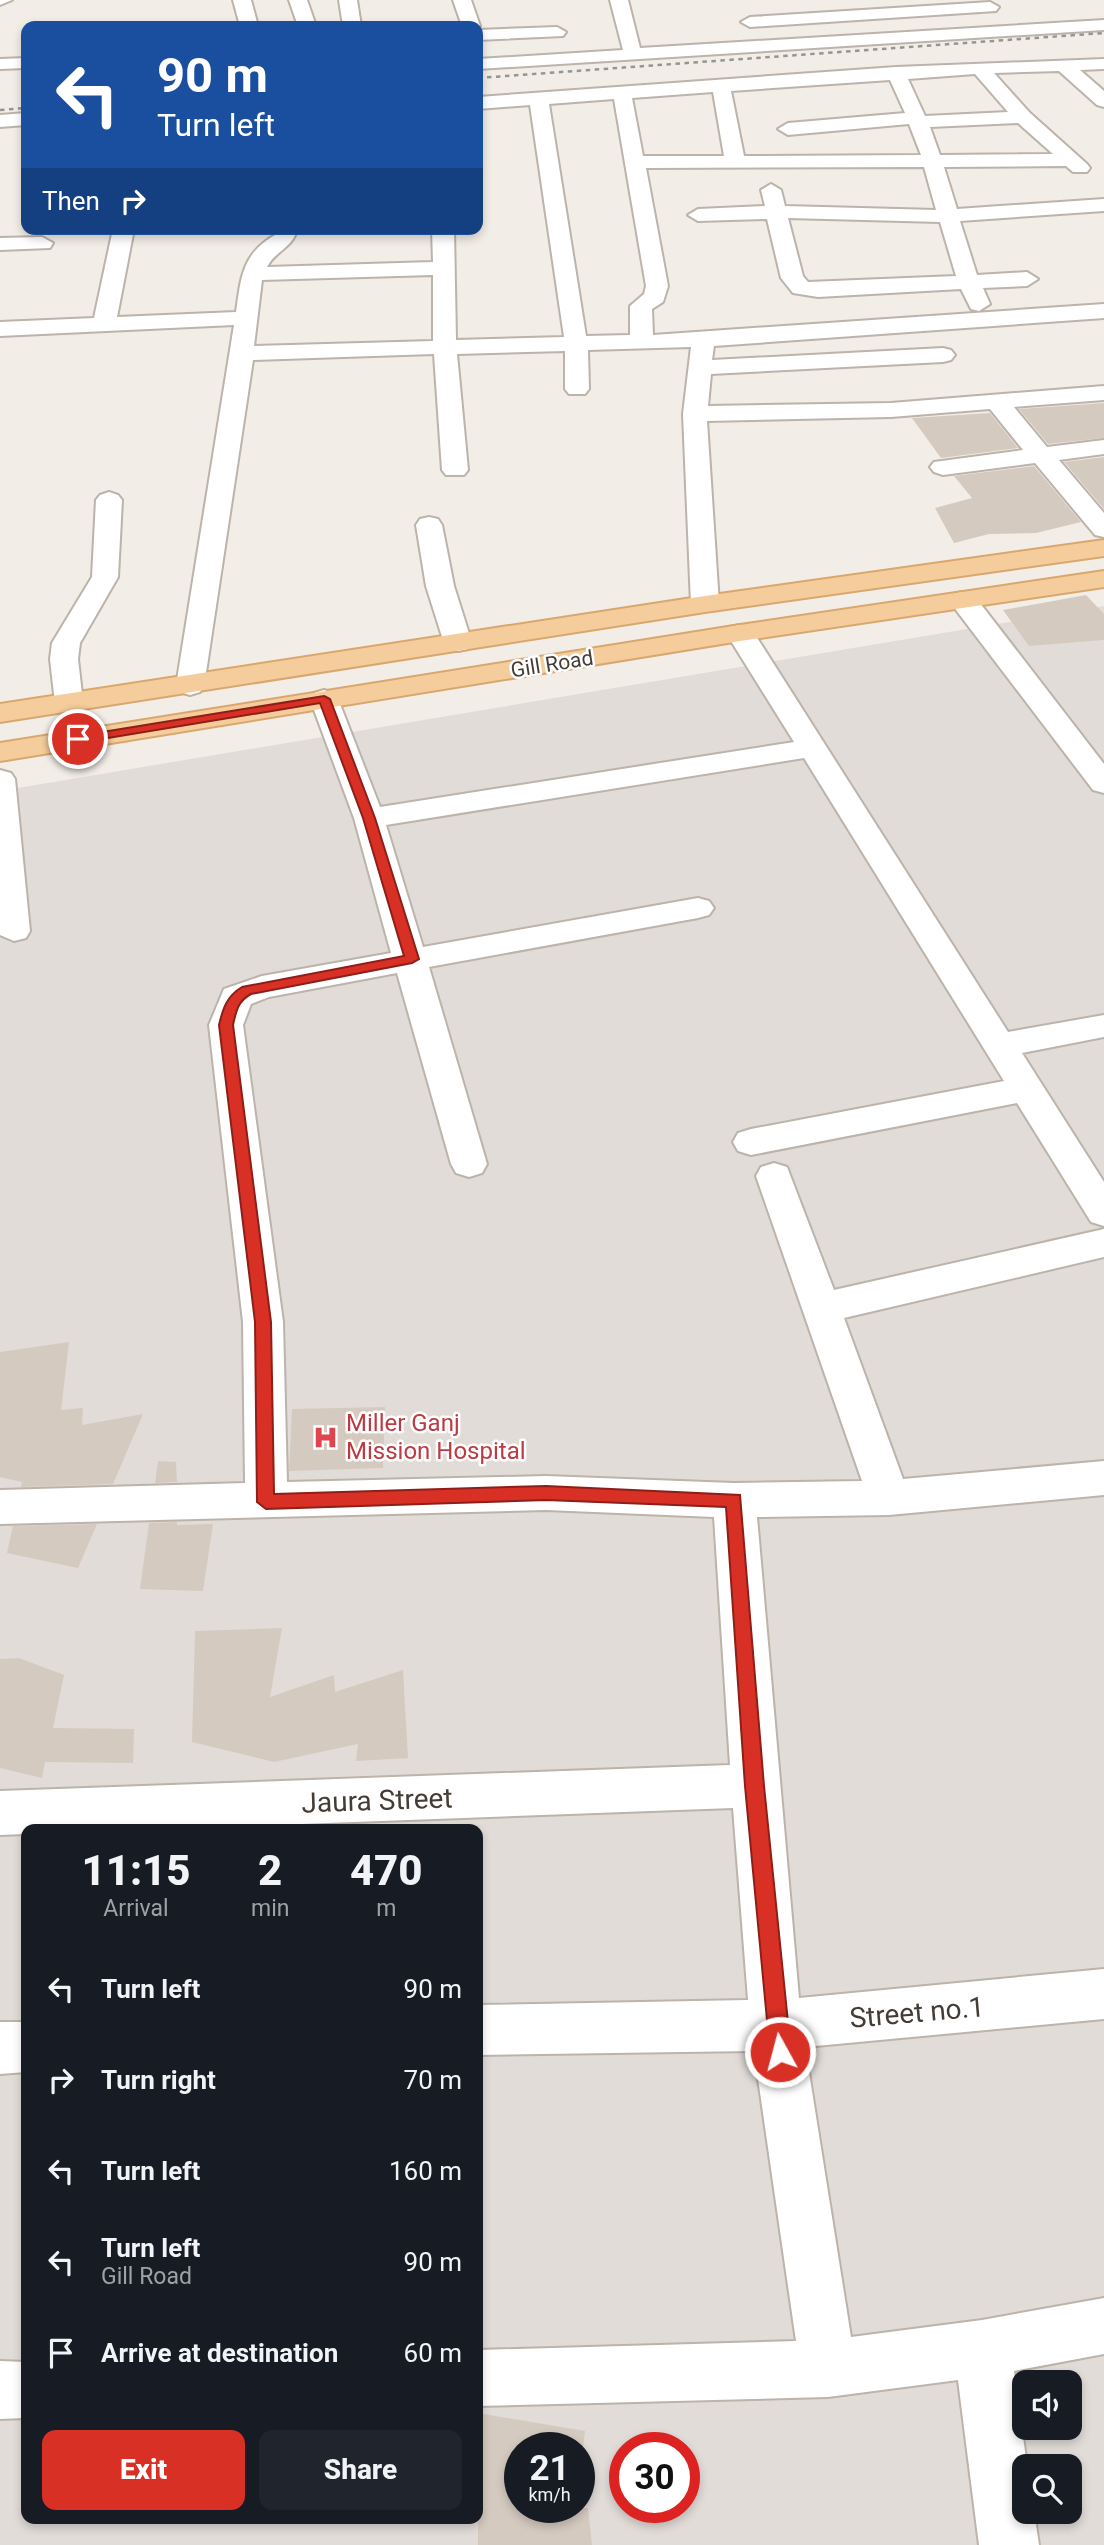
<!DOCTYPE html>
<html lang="en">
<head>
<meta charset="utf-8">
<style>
  :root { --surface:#171b24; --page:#20242c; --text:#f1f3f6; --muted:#9ea1a6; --accent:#d93025 }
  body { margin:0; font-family:Roboto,sans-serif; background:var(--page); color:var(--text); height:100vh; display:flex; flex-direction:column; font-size:26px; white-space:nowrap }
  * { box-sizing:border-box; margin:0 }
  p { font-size:23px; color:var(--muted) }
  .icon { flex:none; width:38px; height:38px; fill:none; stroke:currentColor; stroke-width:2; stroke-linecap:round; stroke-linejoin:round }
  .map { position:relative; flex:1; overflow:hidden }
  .details { position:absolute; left:21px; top:1824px; width:462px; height:700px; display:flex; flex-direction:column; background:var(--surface); border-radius:14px; box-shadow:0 4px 10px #0003 }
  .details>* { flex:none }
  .guide { position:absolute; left:21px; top:21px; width:462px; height:214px; border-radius:14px; box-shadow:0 4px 10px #0003; background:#1a4fa0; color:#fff; overflow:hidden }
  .buttons { position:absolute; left:1012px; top:2370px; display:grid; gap:14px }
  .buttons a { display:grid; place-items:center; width:70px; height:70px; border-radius:14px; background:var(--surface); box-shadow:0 4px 10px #0003; font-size:35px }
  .speed { position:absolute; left:504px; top:2432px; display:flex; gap:14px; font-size:35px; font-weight:700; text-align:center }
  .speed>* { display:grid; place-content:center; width:91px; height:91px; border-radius:50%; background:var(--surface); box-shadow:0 4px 10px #0003; line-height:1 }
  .speed small { font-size:18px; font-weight:400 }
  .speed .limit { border:10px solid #d22; background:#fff; color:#111 }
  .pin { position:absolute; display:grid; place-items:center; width:60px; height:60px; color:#fff; margin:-30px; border:4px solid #fff; border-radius:50%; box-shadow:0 2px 7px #0007 }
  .me { position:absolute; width:77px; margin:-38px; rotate:353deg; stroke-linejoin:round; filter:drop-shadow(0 0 5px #0008) }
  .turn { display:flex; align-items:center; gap:24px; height:147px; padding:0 21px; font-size:32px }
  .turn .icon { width:91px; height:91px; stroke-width:2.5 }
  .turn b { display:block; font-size:49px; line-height:60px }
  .then { display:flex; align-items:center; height:66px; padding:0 21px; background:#0003; gap:14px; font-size:26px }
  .eta { display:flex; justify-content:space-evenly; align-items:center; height:119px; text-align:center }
  .eta b { font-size:42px; font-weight:800; line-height:49px }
  .action { display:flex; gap:14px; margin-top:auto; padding:14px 21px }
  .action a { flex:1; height:80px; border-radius:14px; background:var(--accent); color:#fff; font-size:28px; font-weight:800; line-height:80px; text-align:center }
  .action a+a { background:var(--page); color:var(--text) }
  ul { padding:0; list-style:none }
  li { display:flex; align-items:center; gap:21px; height:91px; padding:0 21px }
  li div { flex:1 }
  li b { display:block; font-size:26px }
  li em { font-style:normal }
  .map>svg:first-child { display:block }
  .industrial { fill:#e1dcd8; fill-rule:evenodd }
  .building { fill:#d5cac0 }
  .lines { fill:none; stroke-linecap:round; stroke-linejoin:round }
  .minor-casing { stroke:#bcb3aa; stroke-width:4 }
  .major-casing { stroke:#d9a76e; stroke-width:4 }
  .minor { fill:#fff; fill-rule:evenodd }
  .major { fill:#f5cd9c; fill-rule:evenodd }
  .rail { stroke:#959595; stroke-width:2.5; stroke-dasharray:4.5 4.5; stroke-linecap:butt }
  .route { fill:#d93025; stroke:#8d1f18; stroke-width:2 }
  .labels { text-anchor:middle; stroke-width:5; stroke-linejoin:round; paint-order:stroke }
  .far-street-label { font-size:21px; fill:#443d36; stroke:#fff }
  .health-label { font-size:24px; fill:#be3a42; stroke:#fff; text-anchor:start }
  .near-street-label { font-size:28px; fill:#443d36; stroke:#fff }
</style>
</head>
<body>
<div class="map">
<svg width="1104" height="2545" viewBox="0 0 1104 2545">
  <rect width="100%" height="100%" fill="#f2ede7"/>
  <path class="industrial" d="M1104,606V2545H0V791ZM26,1829H478V2518H26ZM1024,2382H1069V2427H1024ZM520,2448H579V2508H520ZM625,2448H684V2508H625ZM1024,2466H1069V2511H1024Z"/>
  <path class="building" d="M1104,403V438L1048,444L1019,409Z
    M990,413L1018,448L941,458L912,418Z
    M1104,457V509L1064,462Z
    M1034,466L1081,522L1036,533L989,534L954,543L935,508L972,498L954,476Z
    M1086,595L1104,614V640L1029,646L1003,610Z
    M69,1342L61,1410L83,1408L82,1425L143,1414L113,1484L21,1487L22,1482L0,1477V1352Z
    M385,1407L383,1468L289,1471L292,1409Z
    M158,1461L176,1462L177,1482L155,1483Z
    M177,1522V1525L213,1524L203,1591L140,1589L149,1523Z
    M97,1524L78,1568L7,1553L13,1526Z
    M282,1628L270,1697L334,1675L335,1692L403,1670L408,1758L356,1761L358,1744L274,1762L192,1742L195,1631Z
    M19,1658L64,1675L53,1728L134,1729L133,1763L45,1762L42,1778L0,1768V1659Z
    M478,2413L585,2431L583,2448H520V2508H588L592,2545H478Z"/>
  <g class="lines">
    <defs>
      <path id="minor" d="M0,0H12L0,5Z
        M233,0H251L258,26H240Z
        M289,0H307L316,26H298Z
        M339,0H357L361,26H343Z
        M453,0H471L480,26L478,29V26H462Z
        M610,0H628L640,48L1104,20V30L478,69V59L623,50Z
        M990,2L999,7L996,11L750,27L741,22L750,17Z
        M557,27L566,32L563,36L478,40V30Z
        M26,58V68L0,69V59Z
        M1104,59V69L1080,70L1104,91V107L1097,105L1059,71L994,73L1030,113L1087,164L1090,168L1087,172H1073L1066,166L944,167L957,209L1104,199V211L960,221L977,275L1027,272L1038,279L1027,286L983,288L990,304L979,311L971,309L961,289L818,297L793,293L781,278L767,219L698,221L688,215L698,209L765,206L761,190L771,184L781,190L785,206L936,210L924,167L646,168L668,286L663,302L652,309L653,335L1104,304V318L714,346L712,360L943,348L951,350L955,355L951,360L943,362L711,374L708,406L891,403L1104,386V400L1014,407L1047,447L1104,440V454L1059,460L1104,513V537L1095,535L1035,463L943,475L934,472L930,467L934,462L1023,450L990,409L891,417L707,421L719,604L715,610H695L691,604L683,414L691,347L588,350L589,389L585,394H569L565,389V351L457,354L468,470L464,475H446L442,470L434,354L253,360L204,686L200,692L190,695L180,692L176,686L234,325L0,336V322L94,318L113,229H134L117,317L236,312C241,277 242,254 275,235L276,229H297C294,247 275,251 267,267L433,262L432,229H454L456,340L564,337L530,105L478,109V97L896,67ZM975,74L1008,112L925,116L908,79ZM890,80L905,113L788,123L778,129L788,135L909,124L921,155L744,156L731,91ZM713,92L724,156H643L632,98ZM614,99L646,286L644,294L630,306V335L586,336L549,104ZM1018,123L1053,154L940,155L930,127ZM788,218L940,222L956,276L808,282L803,276ZM433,275V341L254,346L262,280Z
        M26,113V125L0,127V115Z
        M42,237L53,243L50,248L0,250V238Z
        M109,492L118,495L122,500L118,577L80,643L78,659L83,703L79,709L69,712L59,709L55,703L50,659L52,643L92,577L96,500L100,495Z
        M429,517L438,519L442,525L454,586L472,643L468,649L458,651L448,649L444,643L426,586L416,525L420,519Z
        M963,592L973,594L1104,764V793L1093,790L953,606L949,600L953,594Z
        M740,625L750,627L754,633L1008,1032L1104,1015V1037L1022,1053L1104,1182V1226L1091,1222L1017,1103L751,1155L738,1151L733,1142L738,1133L751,1129L1004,1081L804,758L386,825L423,947L698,898L709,901L714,908L709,915L698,918L429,967L487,1164L482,1173L469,1177L456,1173L451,1164L397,973L269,997L251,1004L243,1025L283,1322L287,1482L546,1476L734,1483L862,1481L756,1176L761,1167L774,1163L787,1167L834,1290L1104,1229V1257L844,1318L903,1479L1104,1461V1495L889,1515L757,1517L799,1998L1104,1969V2019L805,2047L851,2337L982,2320L1104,2298V2354L1014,2371L1027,2466H1024V2511H1034L1039,2545H979L958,2380L828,2397L478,2406V2350L796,2341L754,2051L478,2055V2005L748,2000L733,1808L167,1829H26V1834L0,1835V1791L730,1765L714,1517L546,1510L0,1524V1490L245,1483L243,1322L209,1025L224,989L262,976L391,953L354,818L310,699L314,693L324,690L334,693L338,699L380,807L794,742L726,633L730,627Z
        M0,770L11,773L15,779L30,931L26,938L14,941L0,935Z
        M0,2022H26V2072L0,2074Z
        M0,2361L26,2362V2418L0,2419Z"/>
      <path id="major" d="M1104,540V556L705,612L0,722V704L705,596Z
        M1104,571V587L740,641L0,761V743L740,625Z"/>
    </defs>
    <use href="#minor" class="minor-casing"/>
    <use href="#major" class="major-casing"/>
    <use href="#minor" class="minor"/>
    <use href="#major" class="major"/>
    <path class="rail" d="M478,78L1104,33
      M0,110L26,108"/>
  </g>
  <path class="route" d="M324,696L330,699L375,818L419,959L412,963L251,994C238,1001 236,1011 233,1025L271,1322L274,1494L546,1486L740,1495L764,1786L791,2052L788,2059L780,2062L773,2059L770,2052L745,1786L726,1507L546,1500L266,1509L257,1502L255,1322L219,1025C223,1008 227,996 242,987L404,956L363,818L320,703L78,743L72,739L78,736Z"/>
  <defs>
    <symbol id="hospital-bare" viewBox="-9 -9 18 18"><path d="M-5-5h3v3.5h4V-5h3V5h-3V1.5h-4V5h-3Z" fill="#e0444e" stroke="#fff" stroke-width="2.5" paint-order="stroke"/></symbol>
  </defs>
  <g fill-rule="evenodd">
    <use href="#hospital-bare" x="308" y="1420" width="35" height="35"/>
  </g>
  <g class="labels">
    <g class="far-street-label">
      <text transform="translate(552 664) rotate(-9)" y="7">Gill Road</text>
    </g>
    <g class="health-label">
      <text x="346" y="1431">Miller Ganj<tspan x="346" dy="28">Mission Hospital</tspan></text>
    </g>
    <g class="near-street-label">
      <text transform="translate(377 1800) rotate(-2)" y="10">Jaura Street</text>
      <text transform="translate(917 2012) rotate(-5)" y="10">Street no.1</text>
    </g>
  </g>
</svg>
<div class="buttons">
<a><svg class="icon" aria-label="sound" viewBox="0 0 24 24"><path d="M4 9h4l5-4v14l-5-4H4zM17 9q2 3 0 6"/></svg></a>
<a><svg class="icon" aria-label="search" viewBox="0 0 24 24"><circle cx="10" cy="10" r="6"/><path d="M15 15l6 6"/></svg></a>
</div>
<div class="speed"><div>21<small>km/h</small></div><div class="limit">30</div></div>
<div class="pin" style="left:78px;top:739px;background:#d93025"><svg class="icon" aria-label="arrive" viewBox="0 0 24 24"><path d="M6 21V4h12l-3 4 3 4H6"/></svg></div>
<svg class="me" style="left:780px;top:2052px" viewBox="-20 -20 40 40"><circle r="17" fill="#d93025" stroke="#fff" stroke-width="3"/><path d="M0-11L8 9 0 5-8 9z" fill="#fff"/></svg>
<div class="guide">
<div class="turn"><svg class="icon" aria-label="left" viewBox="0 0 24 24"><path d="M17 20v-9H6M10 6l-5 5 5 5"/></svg><div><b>90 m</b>Turn left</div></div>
<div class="then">Then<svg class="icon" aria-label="right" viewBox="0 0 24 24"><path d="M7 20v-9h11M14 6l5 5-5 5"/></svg></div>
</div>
<section class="details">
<div class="eta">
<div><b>11:15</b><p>Arrival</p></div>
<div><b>2</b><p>min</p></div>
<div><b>470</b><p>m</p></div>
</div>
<ul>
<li><svg class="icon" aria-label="left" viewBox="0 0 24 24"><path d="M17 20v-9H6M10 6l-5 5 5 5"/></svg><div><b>Turn left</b></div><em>90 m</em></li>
<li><svg class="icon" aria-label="right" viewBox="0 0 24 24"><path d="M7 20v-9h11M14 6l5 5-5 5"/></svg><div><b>Turn right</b></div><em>70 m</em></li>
<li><svg class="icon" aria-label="left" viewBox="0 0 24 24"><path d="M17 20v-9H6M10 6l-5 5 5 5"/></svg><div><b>Turn left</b></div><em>160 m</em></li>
<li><svg class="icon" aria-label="left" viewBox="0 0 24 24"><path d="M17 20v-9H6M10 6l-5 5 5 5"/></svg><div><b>Turn left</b><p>Gill Road</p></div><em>90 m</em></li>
<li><svg class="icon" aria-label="arrive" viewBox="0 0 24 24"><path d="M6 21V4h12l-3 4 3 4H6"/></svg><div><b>Arrive at destination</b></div><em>60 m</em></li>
</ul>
<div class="action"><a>Exit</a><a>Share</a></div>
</section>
</div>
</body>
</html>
